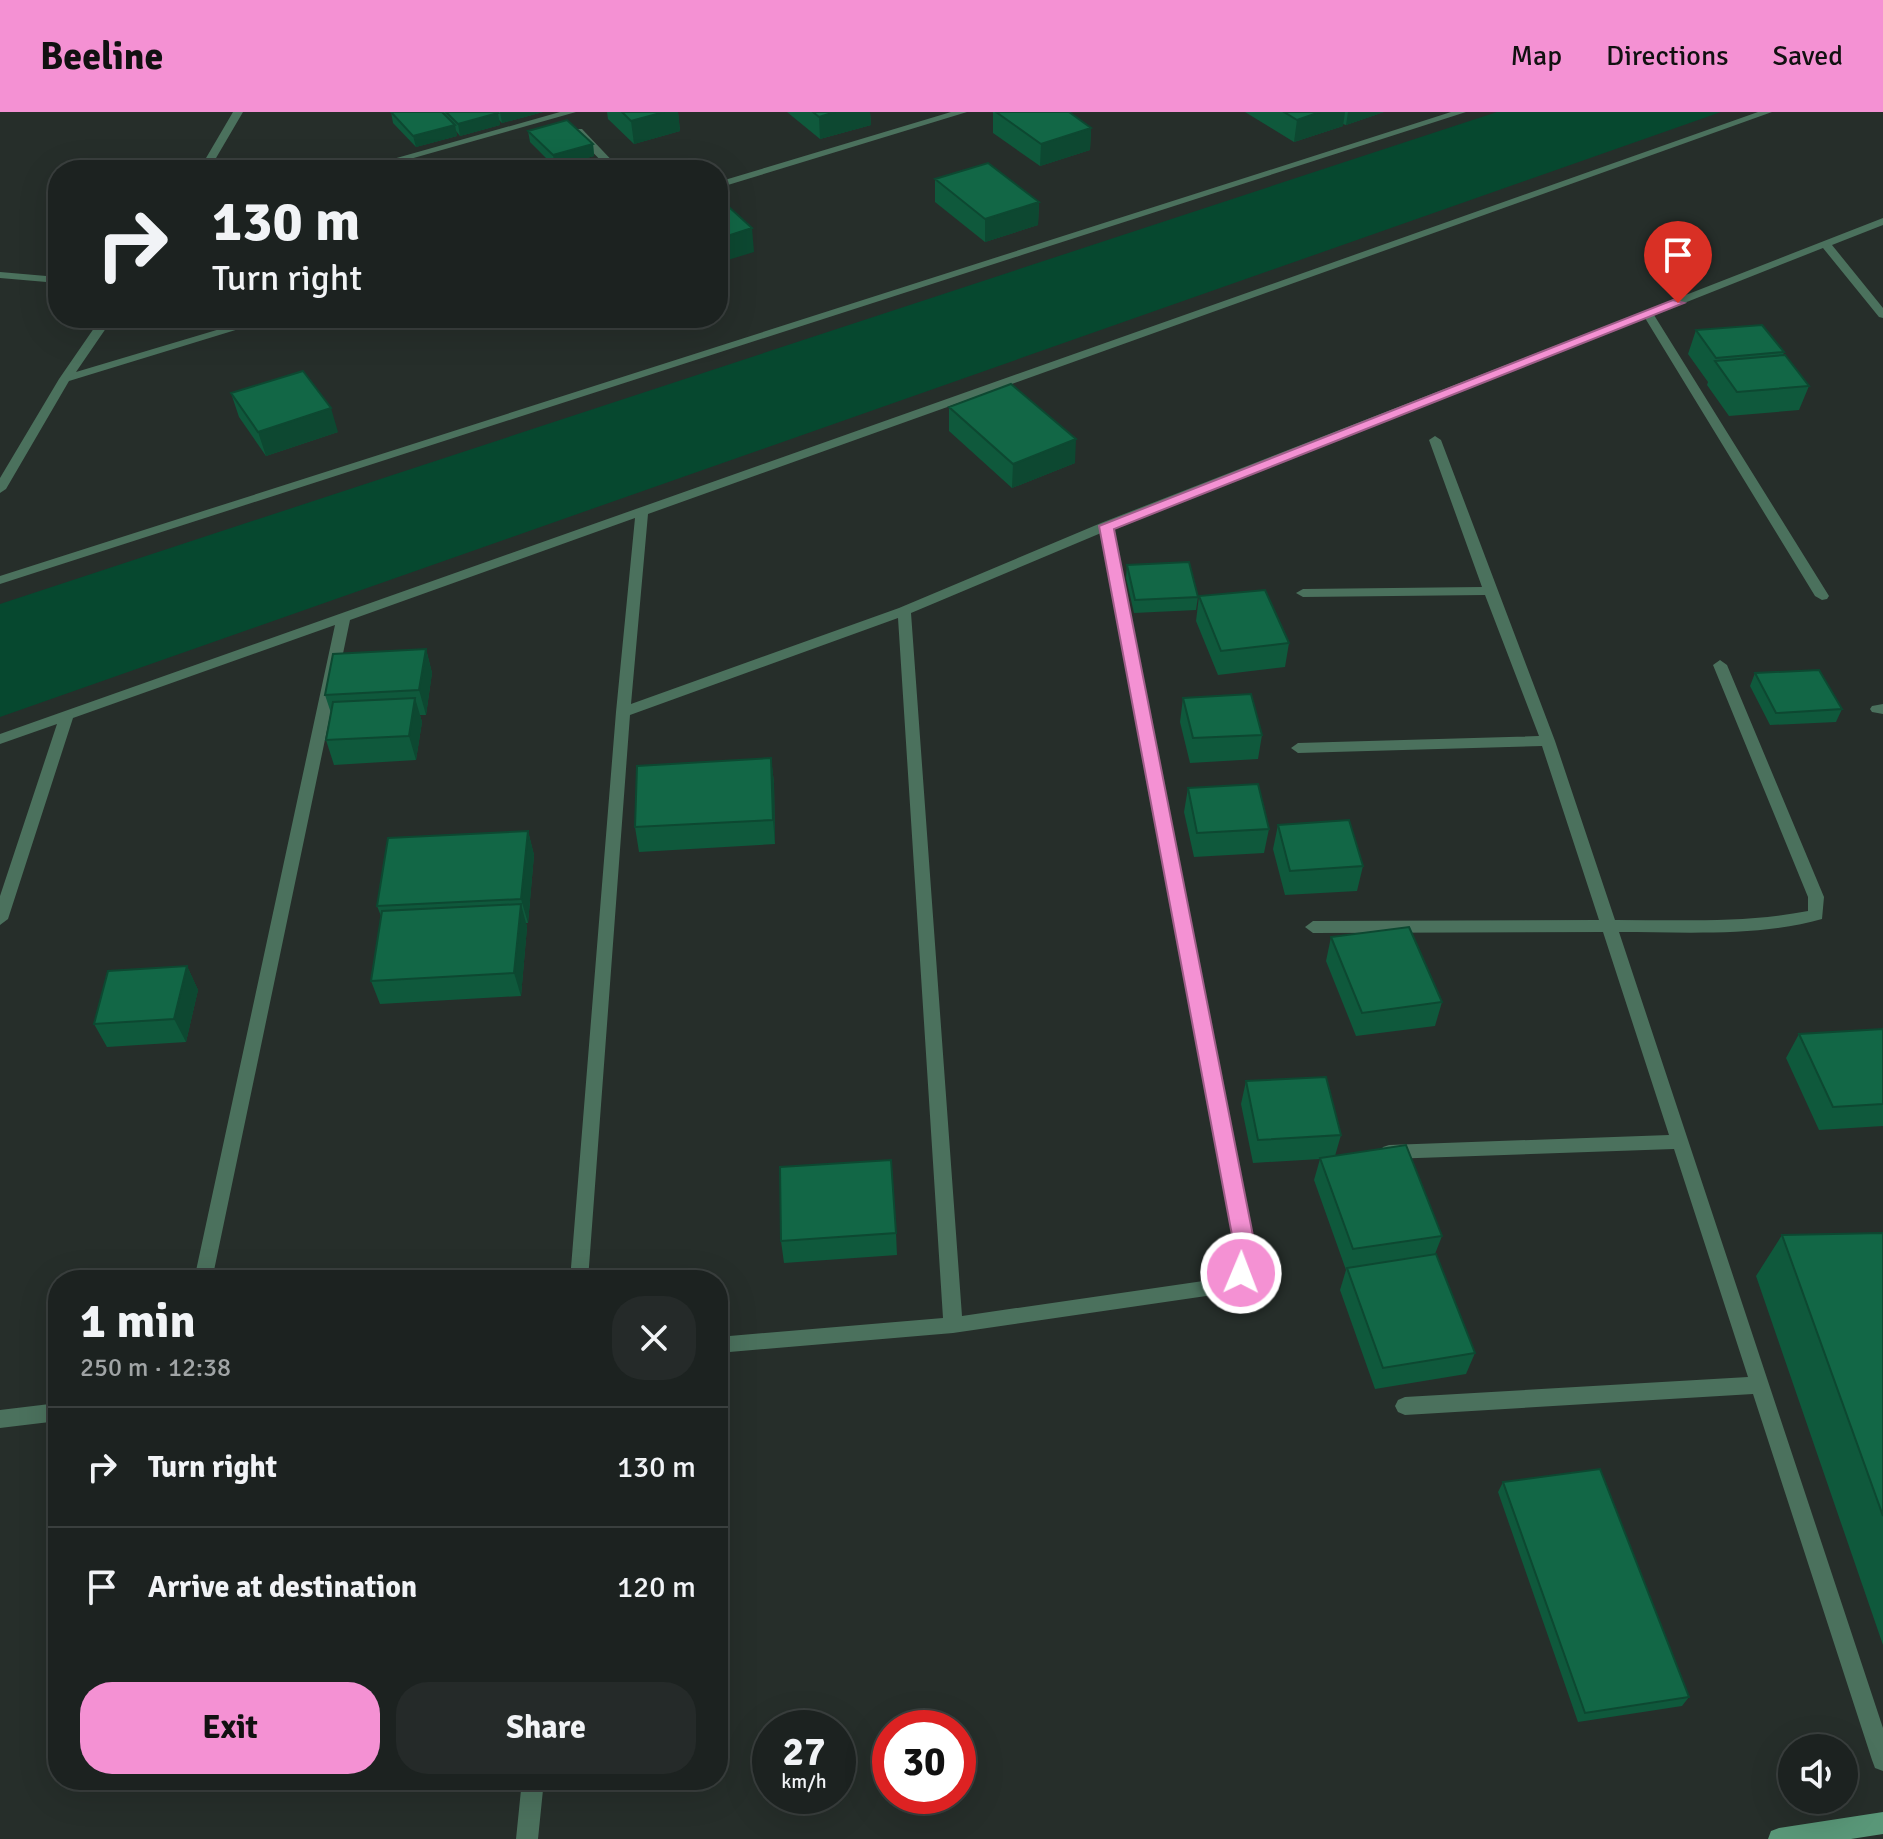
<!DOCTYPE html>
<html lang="en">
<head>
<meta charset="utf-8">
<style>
  :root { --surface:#1c2220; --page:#252a29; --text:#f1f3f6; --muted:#a0a4a5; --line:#3a3f3e; --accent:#f491d3 }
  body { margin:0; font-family:Signika,sans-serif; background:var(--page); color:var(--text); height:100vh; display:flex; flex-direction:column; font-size:30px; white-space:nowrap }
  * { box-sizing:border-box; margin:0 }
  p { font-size:26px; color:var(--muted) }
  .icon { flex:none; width:44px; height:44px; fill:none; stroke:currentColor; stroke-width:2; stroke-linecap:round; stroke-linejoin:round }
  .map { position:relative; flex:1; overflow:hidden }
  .sheet { position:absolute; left:48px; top:1158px; width:680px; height:520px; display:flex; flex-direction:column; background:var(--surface); border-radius:32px; box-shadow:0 8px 32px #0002,0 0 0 2px var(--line) }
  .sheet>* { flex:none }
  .hud { position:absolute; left:48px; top:48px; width:680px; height:168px; border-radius:32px; box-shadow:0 8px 32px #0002,0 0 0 2px var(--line); background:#1c2220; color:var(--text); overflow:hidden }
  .fabs { position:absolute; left:1778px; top:1622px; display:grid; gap:16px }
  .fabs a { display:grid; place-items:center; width:80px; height:80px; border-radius:50%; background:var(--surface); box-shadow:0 8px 32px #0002,0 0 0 2px var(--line); font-size:40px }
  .speed { position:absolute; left:752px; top:1598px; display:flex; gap:16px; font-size:40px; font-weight:700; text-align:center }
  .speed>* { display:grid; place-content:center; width:104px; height:104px; border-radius:50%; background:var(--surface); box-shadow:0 8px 32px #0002,0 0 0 2px var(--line); line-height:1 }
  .speed small { font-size:20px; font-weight:400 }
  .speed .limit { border:12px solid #d22; background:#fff; color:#111 }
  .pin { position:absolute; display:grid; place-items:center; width:68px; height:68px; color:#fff; margin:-82px -34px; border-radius:50% 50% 50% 0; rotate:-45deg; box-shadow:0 0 8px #0007 }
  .pin .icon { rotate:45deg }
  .me { position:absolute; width:88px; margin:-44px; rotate:1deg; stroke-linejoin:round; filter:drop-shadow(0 0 6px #0008) }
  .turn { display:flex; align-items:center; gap:28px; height:168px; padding:0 32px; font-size:36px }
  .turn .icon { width:104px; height:104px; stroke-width:2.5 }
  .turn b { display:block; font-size:56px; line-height:68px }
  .round { display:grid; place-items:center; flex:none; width:84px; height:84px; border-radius:32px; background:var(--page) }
  .overview { display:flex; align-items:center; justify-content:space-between; height:136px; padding:0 32px }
  h1 { font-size:48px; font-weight:700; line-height:60px }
  .primary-button { display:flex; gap:16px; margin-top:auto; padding:16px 32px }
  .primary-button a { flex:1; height:92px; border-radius:32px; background:var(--accent); color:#111; font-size:32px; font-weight:700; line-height:92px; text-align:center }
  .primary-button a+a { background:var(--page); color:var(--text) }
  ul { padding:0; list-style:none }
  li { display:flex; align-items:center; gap:24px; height:120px; padding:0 32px; border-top:2px solid var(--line) }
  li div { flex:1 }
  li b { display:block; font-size:30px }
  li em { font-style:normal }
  header { display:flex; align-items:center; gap:48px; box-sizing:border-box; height:112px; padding:0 40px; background:var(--accent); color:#111 }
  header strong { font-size:38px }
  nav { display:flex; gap:44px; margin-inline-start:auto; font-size:28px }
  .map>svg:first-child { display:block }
  .green { fill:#06482f }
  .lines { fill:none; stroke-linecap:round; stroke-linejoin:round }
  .service { fill:#4b715d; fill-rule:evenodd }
  .minor { fill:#4b715d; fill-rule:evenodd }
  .secondary { fill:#599778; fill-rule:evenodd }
  .wall { fill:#0f593c }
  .shaded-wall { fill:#0d4831 }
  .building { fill:#126746; stroke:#0d4831; stroke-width:2 }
  .route { fill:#f491d3; stroke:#9f5e89; stroke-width:2 }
</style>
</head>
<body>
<header>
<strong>Beeline</strong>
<nav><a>Map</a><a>Directions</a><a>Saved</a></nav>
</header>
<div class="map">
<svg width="1883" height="1727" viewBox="0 0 1883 1727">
  <rect width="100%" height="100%" fill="#262e2a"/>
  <path class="green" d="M1497,0H1721L0,605V492Z"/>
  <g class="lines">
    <path class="service" d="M1435,324L1441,328L1555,629L1615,808C1679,808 1745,811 1808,799V785L1713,553L1720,548L1727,553L1824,785L1822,807C1761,825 1682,820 1619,820L1883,1616V1659L1875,1656L1872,1648L1753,1282L1405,1303L1398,1300L1395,1294L1398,1288L1405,1285L1748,1265L1674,1037L1389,1047L1383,1045L1380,1040L1383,1035L1389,1033L1669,1023L1603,820L1313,821L1305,815L1313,809L1599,808L1542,634L1298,641L1291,636L1298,631L1539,624L1485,483L1303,485L1296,481L1303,477L1482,475L1429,328Z"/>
    <path class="minor" d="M233,0H243L209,58H199Z
      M560,0H576L371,58H354Z
      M951,0H967L718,76V70Z
      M1451,0H1466L0,472V464Z
      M1758,0H1772L648,402L631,592L899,496L1101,411L1883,106V113L1832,133L1883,196V206L1879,205L1823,136L1654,203L1829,484L1827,487L1822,488L1815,484L1645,206L1113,416L1255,1139L1247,1167L1220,1182L953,1221L718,1241V1225L943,1206L898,506L630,603L588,1168H570L616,600L635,406L350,508L212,1168H194L335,513L73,606L8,807L0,813V784L57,612L0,632V622ZM1101,421L1237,1139L1233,1156L1217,1167L962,1204L911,501Z
      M574,17H582L621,58H610L574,21Z
      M0,160L58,165V171L0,166Z
      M101,206H113L76,260L257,206H275L69,269L6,377L0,381V366L59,267Z
      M1883,592V602L1872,600L1870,597L1872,594Z
      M58,1291V1309L0,1316V1298Z
      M522,1668H544L538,1727H516Z"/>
    <path class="secondary" d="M1883,1700V1722L1851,1727H1768L1771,1719L1779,1716Z"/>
  </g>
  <path class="wall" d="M391,0H543L502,11L499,8L500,13L460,24L456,19L457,24L416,35L393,11Z
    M607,0H678L680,19L634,32L608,7Z
    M787,0H870L871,13L820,27Z
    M993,0H1069L1091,16L1090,38L1040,54L993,21Z
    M1245,0H1384L1346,13L1343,12V14L1294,30Z
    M528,19L593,32L594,44L555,55L530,30Z
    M935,67L1039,90L1038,113L985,130L935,90Z
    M1696,218L1784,240L1783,243L1809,274L1799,298L1729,304L1707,273L1708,270L1688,242Z
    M231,281L338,320L266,344L239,305Z
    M949,295L1075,351L1012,376L949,319Z
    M1127,453L1198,485L1196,498L1134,501L1126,466Z
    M1199,484L1289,531L1285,555L1218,563L1196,509Z
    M426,537L432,561L426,603H420L422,610L416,648L334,653L326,628L331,601L325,583Z
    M1755,561L1842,597L1836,610L1770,613L1750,574Z
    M1183,586L1262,623L1258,647L1190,651L1180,610Z
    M771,646L774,671L775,732L639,740L635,715Z
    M1188,676L1269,717L1264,741L1194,745L1184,700Z
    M1278,713L1363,754L1357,779L1285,783L1273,737Z
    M528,719L534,743L528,811H526L527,815L521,884L380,892L371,869L381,804L377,794Z
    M1331,825L1442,890L1435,914L1356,924L1326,849Z
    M187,854L198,878L186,930L107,935L94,912Z
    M1883,917V1014L1819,1018L1786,946L1799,922Z
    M1246,969L1341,1023L1335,1044L1442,1124L1435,1142L1475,1241L1466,1262L1375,1277L1340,1178L1346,1158L1314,1068L1320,1047L1253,1051L1241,992Z
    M896,1121L897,1143L784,1151L781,1129Z
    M1883,1121V1533L1756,1164L1782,1123Z
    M1503,1370L1689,1585L1682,1594L1578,1610L1498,1380Z"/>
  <path class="shaded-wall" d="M500,0H543L502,11Z
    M664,0H678L680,19L634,32L631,9Z
    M835,0H870L871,13L820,27L819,5Z
    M1320,0H1345L1343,14L1294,30L1297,8Z
    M1348,0H1384L1346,13Z
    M498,1L500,13L460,24L458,12Z
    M455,13L457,24L416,35L413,24Z
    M1091,16L1090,38L1040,54L1041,32Z
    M593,32L594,44L555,55L553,43Z
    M1039,90L1038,113L985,130V107Z
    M752,116L754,140L718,151V127Z
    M331,296L338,320L266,344L258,320Z
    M1076,327L1075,351L1012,376L1013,352Z
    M426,537L432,561L426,603L419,578Z
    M415,586L422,610L416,648L409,624Z
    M771,646L774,671L775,732L773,708Z
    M528,719L534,743L528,811L521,787Z
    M521,792L527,815L521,884L514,861Z
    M187,854L198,878L186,930L174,907Z"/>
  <path class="building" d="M391,0H442L455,13L413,24Z
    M446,0H497L498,1L458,12Z
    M622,0H664L631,9Z
    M813,0H835L819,5Z
    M996,0H1069L1091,16L1041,32Z
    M1284,0H1320L1297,8Z
    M567,8L593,32L553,43L528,19Z
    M988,51L1039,90L985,107L935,67Z
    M718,85L752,116L718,127Z
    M1762,213L1784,240L1716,246L1696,218Z
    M1785,243L1809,274L1737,280L1715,249Z
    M303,259L331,296L258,320L231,281Z
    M1011,272L1076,327L1013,352L949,295Z
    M1189,450L1198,485L1135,488L1127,453Z
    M1265,478L1289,531L1221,539L1199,484Z
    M426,537L419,578L325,583L333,542Z
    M1819,558L1842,597L1776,601L1755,561Z
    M1251,582L1262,623L1193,626L1183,586Z
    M415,586L409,624L326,628L333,590Z
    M771,646L773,708L635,715L637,654Z
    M1258,672L1269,717L1197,721L1188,676Z
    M1349,708L1363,754L1290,759L1278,713Z
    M528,719L521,787L377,794L388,726Z
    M521,792L514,861L371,869L382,799Z
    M1409,815L1442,890L1362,901L1331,825Z
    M187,854L174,907L94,912L108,859Z
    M1883,917V992L1833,995L1799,922Z
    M1326,965L1341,1023L1258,1028L1246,969Z
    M1406,1033L1442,1124L1353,1137L1320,1046Z
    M891,1048L896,1121L781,1129L780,1055Z
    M1883,1121V1404L1782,1123Z
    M1436,1142L1475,1241L1383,1256L1347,1156Z
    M1600,1357L1689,1585L1585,1601L1503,1370Z"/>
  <path class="route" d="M1673,188L1684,191L1114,417L1256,1139L1249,1167L1241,1170L1234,1167L1231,1161L1235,1139L1099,414Z"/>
</svg>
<div class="fabs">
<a><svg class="icon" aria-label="sound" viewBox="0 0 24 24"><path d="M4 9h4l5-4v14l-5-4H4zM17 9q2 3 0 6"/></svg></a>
</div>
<div class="speed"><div>27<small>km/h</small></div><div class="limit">30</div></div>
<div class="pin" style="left:1678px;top:191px;background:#d93025"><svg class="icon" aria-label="arrive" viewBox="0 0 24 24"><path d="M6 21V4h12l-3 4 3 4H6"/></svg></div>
<svg class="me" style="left:1241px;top:1161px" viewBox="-20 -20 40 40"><circle r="17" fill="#f491d3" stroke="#fff" stroke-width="3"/><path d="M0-11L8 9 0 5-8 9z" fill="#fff"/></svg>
<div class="hud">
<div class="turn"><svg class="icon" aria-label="right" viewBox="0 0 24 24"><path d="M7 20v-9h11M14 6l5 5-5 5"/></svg><div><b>130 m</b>Turn right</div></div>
</div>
<section class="sheet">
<div class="overview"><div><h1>1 min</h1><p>250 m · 12:38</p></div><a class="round"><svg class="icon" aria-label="close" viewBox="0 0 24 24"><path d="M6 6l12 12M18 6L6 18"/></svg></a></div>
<ul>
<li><svg class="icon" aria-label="right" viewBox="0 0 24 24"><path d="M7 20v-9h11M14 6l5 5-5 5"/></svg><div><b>Turn right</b></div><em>130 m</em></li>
<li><svg class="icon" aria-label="arrive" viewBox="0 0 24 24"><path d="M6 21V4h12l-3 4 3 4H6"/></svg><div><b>Arrive at destination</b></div><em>120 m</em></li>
</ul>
<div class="primary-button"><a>Exit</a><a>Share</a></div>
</section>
</div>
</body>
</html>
